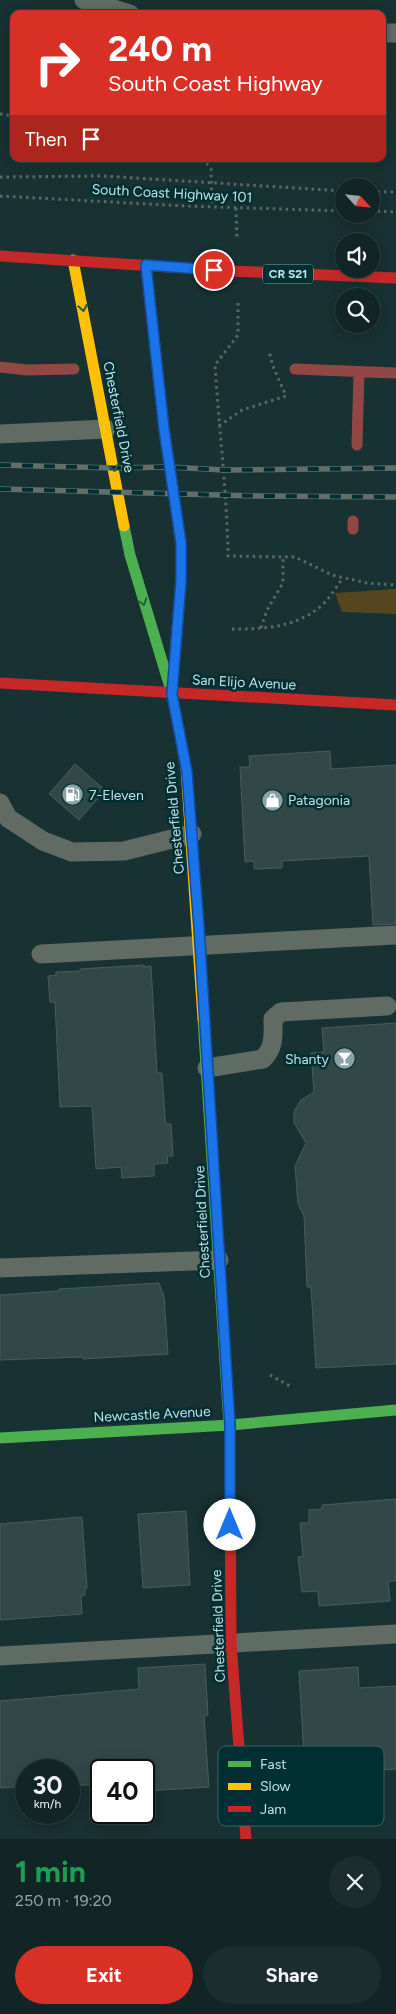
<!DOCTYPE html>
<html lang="en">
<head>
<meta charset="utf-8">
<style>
  :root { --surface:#122526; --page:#1b2d2e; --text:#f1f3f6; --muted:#9ca5a7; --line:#314243; --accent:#d93025 }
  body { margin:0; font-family:Figtree,sans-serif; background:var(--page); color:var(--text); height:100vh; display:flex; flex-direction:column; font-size:19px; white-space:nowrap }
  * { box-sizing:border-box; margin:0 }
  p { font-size:16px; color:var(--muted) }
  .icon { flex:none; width:28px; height:28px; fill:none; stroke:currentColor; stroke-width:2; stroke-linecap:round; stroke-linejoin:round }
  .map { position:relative; height:1839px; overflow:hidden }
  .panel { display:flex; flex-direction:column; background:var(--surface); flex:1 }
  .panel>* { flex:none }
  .banner { position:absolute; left:10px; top:10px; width:376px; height:152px; border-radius:10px; box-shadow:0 2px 12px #0003,0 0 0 1px var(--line); background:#d93025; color:#fff; overflow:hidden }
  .needle { width:32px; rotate:117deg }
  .tools { position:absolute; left:335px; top:178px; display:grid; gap:10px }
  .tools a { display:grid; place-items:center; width:45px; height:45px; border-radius:50%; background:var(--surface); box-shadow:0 2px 12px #0003,0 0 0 1px var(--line); font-size:25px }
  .speed { position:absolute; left:15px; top:1759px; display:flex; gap:10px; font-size:25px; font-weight:700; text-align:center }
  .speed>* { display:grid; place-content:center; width:65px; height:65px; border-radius:50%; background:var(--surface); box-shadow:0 2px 12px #0003,0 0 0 1px var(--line); line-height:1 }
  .speed small { font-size:12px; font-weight:400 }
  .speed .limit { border:2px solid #111; border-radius:8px; background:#fff; color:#111 }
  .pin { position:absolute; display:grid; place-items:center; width:42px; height:42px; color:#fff; margin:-21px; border:2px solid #fff; border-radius:50%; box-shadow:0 1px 5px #0007 }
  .me { position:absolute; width:55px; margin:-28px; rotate:0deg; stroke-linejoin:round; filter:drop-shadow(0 0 4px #0008) }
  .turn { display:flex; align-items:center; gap:18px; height:105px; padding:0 15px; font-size:22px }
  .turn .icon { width:65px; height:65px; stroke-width:2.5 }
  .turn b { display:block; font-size:35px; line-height:42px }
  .then { display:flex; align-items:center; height:48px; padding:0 15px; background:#0003; gap:10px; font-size:19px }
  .round { display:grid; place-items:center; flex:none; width:52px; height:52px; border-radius:26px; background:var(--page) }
  .headline { display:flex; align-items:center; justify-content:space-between; height:85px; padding:0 15px }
  h1 { font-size:30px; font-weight:700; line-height:38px; color:#1e9e55 }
  .cta { display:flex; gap:10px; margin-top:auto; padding:10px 15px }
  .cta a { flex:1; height:58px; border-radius:30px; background:var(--accent); color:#fff; font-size:20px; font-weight:700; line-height:58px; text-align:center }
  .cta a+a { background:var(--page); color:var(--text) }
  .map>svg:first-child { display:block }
  .green { fill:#55461d }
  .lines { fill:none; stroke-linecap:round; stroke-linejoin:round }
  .stream { stroke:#914744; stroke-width:11 }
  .building { fill:#304948; stroke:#475d5c }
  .path { stroke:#5b6864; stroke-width:3; stroke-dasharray:2.5 4; stroke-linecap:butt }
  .lane { stroke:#5f6b63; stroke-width:19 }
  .fast { stroke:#4caf50; stroke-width:11 }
  .slow { stroke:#ffc107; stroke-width:11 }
  .jam { stroke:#c62828; stroke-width:11 }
  .rail-casing { stroke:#616e6a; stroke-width:5.5 }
  .rail { stroke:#002f33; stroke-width:4; stroke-dasharray:11; stroke-linecap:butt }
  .oneway { stroke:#1e623f }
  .route-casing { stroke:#114b97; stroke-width:12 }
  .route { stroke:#1a73e8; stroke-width:9 }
  .labels { text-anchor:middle; stroke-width:5; stroke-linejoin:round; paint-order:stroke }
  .shield { fill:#002f33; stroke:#89abae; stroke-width:1 }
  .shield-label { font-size:12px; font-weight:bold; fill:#c4e0e3 }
  .street-label { font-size:14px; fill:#c4e0e3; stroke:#002f33 }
  .poi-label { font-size:14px; fill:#c4e0e3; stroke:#002f33; text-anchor:start }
  .key { fill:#002f33; stroke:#3b6468; stroke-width:1 }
  .key-label { font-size:14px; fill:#c4e0e3 }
</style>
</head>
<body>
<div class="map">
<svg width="396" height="1839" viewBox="0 0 396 1839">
  <rect width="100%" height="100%" fill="#183133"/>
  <path class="green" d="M396,589V614L342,612L335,593Z"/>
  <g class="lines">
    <path class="stream" d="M0,367L27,370L74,369
      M295,369L396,373
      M357,445L359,372
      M353,529V521"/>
  </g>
  <path class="building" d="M330,751L331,769L396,765V924L373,925L369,856L282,861V868L254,869V861L245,862L240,767H250L249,756Z
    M75,764L105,790L79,820L49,794Z
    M144,965V967L151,966L157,1073H162L165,1118L166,1124H171L173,1156H167L168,1163L154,1164V1176L122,1178L121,1167L96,1169L92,1106L60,1107L55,1002H50L48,976L56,975V972L80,971V969Z
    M396,1023V1364L316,1368L311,1287H307L304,1216L298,1204L295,1166L306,1143L294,1123V1111L301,1100L314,1092L311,1053L324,1052L322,1028Z
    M159,1283L164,1296L168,1354L83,1359V1357L0,1360V1295L59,1291V1289Z
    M396,1499V1581H388L390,1601L319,1606L318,1591L302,1592L298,1557L303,1556L300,1523H309V1510L322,1509V1505Z
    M186,1511L190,1585L143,1588L138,1514Z
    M82,1517L87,1588H85V1595L81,1596L82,1614L0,1620V1524Z
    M205,1664L208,1715L204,1716L209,1787L145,1791L144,1770H101V1784L69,1786V1770H26V1786L0,1788V1701L139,1689L138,1668Z
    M358,1667L359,1688L396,1686V1769L305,1774L299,1671Z"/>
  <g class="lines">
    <path class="path" d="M0,114L14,116
      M194,159L207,164L211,169L212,207
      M0,177L103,176L344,191
      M371,192H396
      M0,196L186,206L344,211
      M236,208L237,240
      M371,211L396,212
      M238,303V335L215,365C219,429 227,492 228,556L295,557L332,575L367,583L396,585
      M219,426L242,410L286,396L272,364L269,350
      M261,628L267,610L283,583V557
      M232,629C264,629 295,628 321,606C330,598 336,587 343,578
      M270,1375L290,1386"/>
    <path class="lane" d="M84,0L130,14
      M382,33H396
      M0,434L106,429
      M0,803L8,818L43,841L72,852L124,851L192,834
      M41,954L396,935
      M207,1068L263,1059C275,1047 273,1034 273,1019L281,1012L387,1006
      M0,1268L219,1260
      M0,1656L396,1634"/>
    <path class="fast" d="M124,526L130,555L172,694L186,768
      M203,1019L230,1440
      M0,1438L230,1425L396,1410"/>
    <path class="slow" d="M73,260L124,526
      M146,265L164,429L181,543V581L173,680
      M186,768L203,1019"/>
    <path class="jam" d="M0,256L230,271L396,278
      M0,683L396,705
      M230,1440L231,1643L246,1839"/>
    <defs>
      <path id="rail" d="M0,465L114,468L169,467L224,470L396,468
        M0,489L259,496L396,497"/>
    </defs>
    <use href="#rail" class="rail-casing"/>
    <use href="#rail" class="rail"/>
  </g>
  <defs><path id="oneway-chevron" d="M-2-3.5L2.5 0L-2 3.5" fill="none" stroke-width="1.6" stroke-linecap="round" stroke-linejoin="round" transform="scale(1.25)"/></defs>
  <g class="oneway">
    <use href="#oneway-chevron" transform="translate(83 308) rotate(80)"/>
    <use href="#oneway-chevron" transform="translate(114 468) rotate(79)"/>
    <use href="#oneway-chevron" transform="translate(143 602) rotate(72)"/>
  </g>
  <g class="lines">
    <defs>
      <path id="route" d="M214,270L146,265L164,429L181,543V581L172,694L187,772L199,927L230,1425V1525"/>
    </defs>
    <use href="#route" class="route-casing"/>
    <use href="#route" class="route"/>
  </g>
  <defs>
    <symbol id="fuel-disc" viewBox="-11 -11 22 22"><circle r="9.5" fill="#88a3a5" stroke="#002f33"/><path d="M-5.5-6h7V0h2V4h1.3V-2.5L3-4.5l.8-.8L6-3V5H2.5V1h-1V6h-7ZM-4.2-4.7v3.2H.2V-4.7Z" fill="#fff"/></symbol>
    <symbol id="shop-disc" viewBox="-11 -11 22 22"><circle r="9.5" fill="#88a3a5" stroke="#002f33"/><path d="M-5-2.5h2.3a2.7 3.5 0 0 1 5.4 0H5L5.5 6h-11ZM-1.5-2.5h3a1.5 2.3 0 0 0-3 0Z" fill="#fff"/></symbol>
    <symbol id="bar-disc" viewBox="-11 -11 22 22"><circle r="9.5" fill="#88a3a5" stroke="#002f33"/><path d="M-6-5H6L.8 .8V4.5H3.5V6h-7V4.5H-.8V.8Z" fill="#fff"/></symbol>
  </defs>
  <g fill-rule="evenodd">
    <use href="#fuel-disc" x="60" y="782" width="25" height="25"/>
    <use href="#shop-disc" x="260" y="788" width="25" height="25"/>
    <use href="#bar-disc" x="332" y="1046" width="25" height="25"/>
  </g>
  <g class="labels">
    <rect class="shield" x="263" y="264.5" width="50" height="19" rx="4"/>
    <g class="shield-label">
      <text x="288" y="278">CR S21</text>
    </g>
    <g class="street-label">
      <text transform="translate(172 193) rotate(3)" y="5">South Coast Highway 101</text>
      <text transform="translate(119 417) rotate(79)" y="5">Chesterfield Drive</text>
      <text transform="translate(244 682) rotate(3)" y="5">San Elijo Avenue</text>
      <text transform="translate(174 818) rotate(-95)" y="5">Chesterfield Drive</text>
      <text transform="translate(202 1222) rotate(-93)" y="5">Chesterfield Drive</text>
      <text transform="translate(152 1414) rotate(-3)" y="5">Newcastle Avenue</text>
      <text transform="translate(218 1626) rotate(-92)" y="5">Chesterfield Drive</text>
    </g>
    <g class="poi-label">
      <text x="89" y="800">7-Eleven</text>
      <text x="288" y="805">Patagonia</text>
      <text x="329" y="1064" text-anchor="end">Shanty</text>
    </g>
  </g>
  <rect x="218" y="1746" width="166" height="80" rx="8" class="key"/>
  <rect x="228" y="1761" width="23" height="6" fill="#4caf50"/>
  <rect x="228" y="1783" width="23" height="7" fill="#ffc107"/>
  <rect x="228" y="1806" width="23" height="6" fill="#c62828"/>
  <g class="key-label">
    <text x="260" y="1769">Fast</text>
    <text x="260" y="1791">Slow</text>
    <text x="260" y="1814">Jam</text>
  </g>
</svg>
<div class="tools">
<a><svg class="needle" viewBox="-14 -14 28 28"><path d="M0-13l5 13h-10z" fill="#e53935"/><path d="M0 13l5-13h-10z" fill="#9ca5a7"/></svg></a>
<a><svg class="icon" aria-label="sound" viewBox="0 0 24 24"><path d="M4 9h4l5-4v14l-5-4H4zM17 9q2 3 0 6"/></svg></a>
<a><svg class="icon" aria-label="search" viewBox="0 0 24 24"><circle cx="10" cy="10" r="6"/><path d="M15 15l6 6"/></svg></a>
</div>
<div class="speed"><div>30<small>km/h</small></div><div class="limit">40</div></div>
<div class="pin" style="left:214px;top:270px;background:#d93025"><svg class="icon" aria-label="arrive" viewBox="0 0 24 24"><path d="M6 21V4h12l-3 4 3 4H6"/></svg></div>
<svg class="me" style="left:230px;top:1525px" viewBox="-20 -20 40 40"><circle r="19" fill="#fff"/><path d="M0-13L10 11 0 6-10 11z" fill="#1a73e8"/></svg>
<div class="banner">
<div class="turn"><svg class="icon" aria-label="right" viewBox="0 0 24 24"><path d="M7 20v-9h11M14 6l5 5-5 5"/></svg><div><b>240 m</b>South Coast Highway</div></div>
<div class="then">Then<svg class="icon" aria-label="arrive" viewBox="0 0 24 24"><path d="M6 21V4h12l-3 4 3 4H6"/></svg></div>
</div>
</div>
<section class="panel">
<div class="headline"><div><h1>1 min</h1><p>250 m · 19:20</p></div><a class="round"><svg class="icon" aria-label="close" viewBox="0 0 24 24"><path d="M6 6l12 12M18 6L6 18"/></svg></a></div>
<div class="cta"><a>Exit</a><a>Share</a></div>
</section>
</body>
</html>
